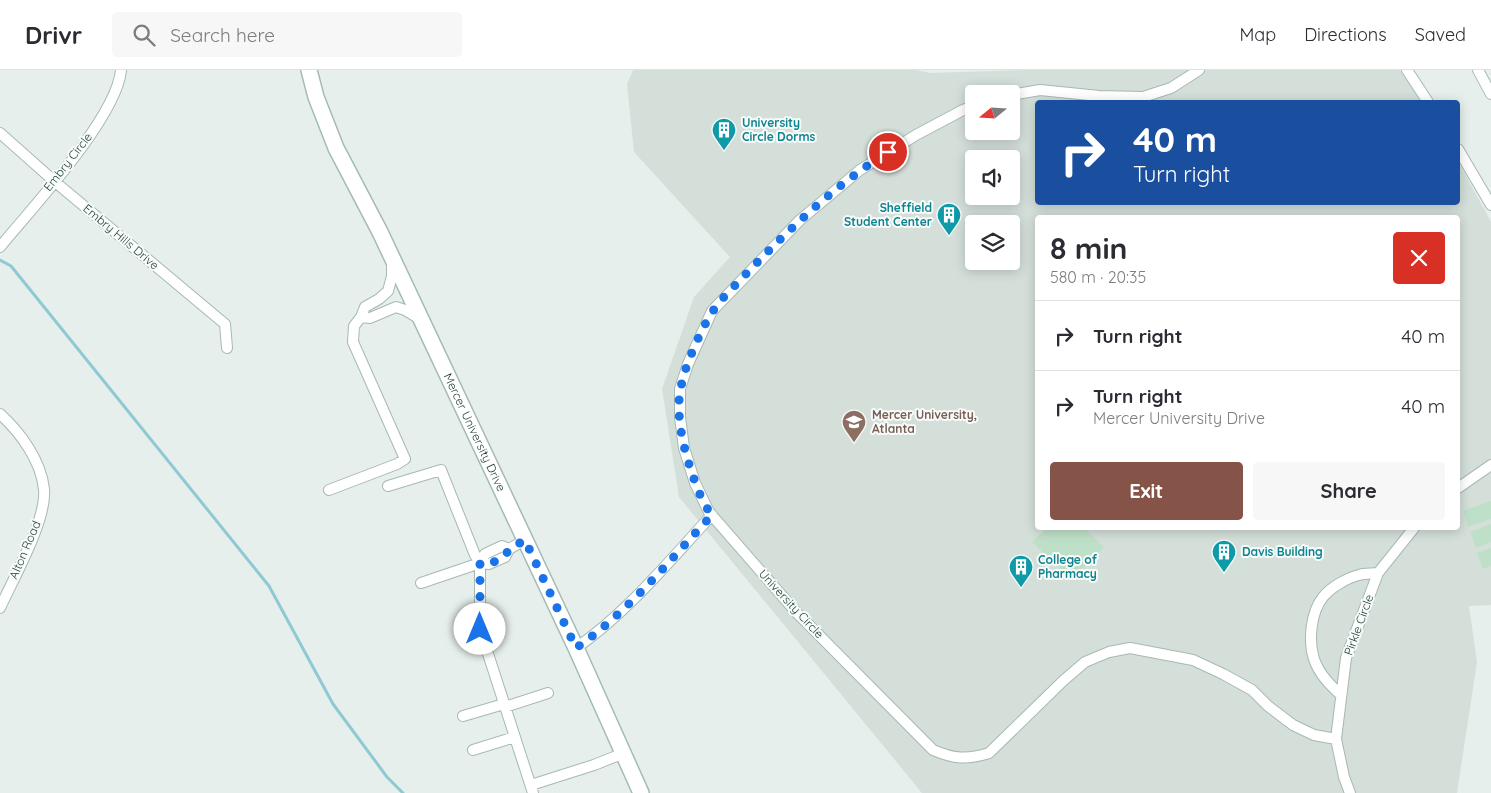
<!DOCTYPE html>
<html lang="en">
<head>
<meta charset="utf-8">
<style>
  :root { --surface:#fff; --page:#f7f7f7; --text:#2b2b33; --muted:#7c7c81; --line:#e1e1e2; --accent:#855347 }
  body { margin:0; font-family:Quicksand,sans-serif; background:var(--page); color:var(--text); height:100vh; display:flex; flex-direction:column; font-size:19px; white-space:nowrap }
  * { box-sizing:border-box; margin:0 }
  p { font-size:16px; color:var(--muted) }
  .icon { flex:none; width:28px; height:28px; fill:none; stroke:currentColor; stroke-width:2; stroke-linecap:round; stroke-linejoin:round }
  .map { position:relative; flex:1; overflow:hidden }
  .details { position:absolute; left:1035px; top:145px; width:425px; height:315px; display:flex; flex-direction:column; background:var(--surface); border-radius:5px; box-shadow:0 2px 12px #0003 }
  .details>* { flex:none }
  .hud { position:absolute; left:1035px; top:30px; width:425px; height:105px; border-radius:5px; box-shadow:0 2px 12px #0003; background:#1a4fa0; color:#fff; overflow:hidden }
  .needle { width:32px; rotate:252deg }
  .fabs { position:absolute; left:965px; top:15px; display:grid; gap:10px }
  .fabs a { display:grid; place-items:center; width:55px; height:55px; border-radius:5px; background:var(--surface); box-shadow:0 2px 12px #0003; font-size:25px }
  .pin { position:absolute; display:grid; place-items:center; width:42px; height:42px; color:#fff; margin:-21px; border:2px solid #fff; border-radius:50%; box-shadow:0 1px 5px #0007 }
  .me { position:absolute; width:55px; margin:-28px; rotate:0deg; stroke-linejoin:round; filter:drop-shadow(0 0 4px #0008) }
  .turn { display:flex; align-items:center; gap:18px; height:105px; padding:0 15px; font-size:22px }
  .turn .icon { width:65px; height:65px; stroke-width:2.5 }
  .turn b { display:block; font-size:35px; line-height:42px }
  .round { display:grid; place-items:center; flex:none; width:52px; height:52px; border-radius:5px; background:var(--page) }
  .head { display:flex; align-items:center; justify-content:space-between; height:85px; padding:0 15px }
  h1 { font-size:30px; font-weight:700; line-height:38px }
  .button { display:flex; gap:10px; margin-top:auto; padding:10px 15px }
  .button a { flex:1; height:58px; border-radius:5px; background:var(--accent); color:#fff; font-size:20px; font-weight:700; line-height:58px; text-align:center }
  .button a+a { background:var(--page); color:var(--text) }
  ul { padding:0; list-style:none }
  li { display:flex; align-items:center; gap:15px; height:70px; padding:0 15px; border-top:1px solid var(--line) }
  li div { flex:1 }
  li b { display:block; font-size:19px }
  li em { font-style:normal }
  header { display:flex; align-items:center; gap:30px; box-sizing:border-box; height:70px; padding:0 25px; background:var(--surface); border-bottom:1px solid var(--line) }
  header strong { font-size:24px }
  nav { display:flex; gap:28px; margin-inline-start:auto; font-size:18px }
  .search { width:350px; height:45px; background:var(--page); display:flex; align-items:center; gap:12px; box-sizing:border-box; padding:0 18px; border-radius:5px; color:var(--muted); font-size:19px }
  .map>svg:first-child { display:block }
  .built { fill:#d4dfda; fill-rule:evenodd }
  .green { fill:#bfe0c8 }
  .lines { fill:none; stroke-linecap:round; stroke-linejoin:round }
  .stream { stroke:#8ec9d4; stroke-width:3 }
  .street-casing { stroke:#a8b8b2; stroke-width:12 }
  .secondary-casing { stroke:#a4bbb3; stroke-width:18 }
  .street { stroke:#fff; stroke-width:10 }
  .secondary { stroke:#fff; stroke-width:15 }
  .route { stroke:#1a73e8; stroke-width:9; stroke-dasharray:0 16.2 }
  .labels { text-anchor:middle; stroke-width:4; stroke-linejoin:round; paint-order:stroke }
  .culture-label { font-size:12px; font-weight:bold; fill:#0d838f; stroke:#f7fbf9; text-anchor:start }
  .street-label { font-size:12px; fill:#24423a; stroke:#f7fbf9 }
  .education-label { font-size:12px; font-weight:bold; fill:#785e54; stroke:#f7fbf9; text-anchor:start }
</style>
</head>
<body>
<header>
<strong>Drivr</strong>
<div class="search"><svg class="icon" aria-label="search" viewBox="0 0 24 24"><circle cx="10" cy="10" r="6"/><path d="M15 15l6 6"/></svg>Search here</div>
<nav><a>Map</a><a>Directions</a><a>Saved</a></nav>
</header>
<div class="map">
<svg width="1491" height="723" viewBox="0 0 1491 723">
  <rect width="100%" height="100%" fill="#e6efeb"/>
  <path class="built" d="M633,0H916L930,3L1028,0H1400L1422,32H1038V132H1458V91L1491,152V535L1469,536L1477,592L1457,723H922L679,427L662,319L694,227L730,187L634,82L627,14ZM974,24H1011V61H974ZM974,89H1011V126H974ZM1038,148H1458V458H1038ZM974,154H1011V191H974Z"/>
  <path class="green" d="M1491,431V449L1468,457L1463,441Z
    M1491,454V472L1476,478L1470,462Z
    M1047,458H1084L1104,477L1071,510L1032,472Z
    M1491,478V496L1483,499L1477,483Z"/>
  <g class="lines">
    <path class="stream" d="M0,190L11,196L269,516L333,634L387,707L403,723"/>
    <defs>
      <path id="street" d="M1407,0L1428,32
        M1478,0L1491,24
        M1011,25L1040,20L1099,26L1143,27L1171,18L1199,0
        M974,36L963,40L916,65L860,100L800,150L712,241L688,294L680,319V347L684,378L695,413L709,442L797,543L933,680C954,689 967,690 989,683L1064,610L1085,592L1109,582L1130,578L1193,590L1223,604L1252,620L1268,636L1293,655L1314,665L1336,669
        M0,63L54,111L225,254L227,278
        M1458,79L1491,135
        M0,177C32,138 117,47 121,0
        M361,247L370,248L396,237L405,240L420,249
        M0,344C21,363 41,391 44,419C47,450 13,509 0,538
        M388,416L441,400L475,485L480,493
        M1458,418L1491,395
        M329,420L397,394L405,389L353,272L354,256L361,247L365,237L379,229L388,221L392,206V192
        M509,479L502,476L485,484L480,493V559L533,723
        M421,513L480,493L489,494L505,487L509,479L525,470
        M576,578C628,542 669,491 712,445
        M1341,625C1330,615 1319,604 1314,589C1308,570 1311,542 1323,527C1331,517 1347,508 1359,505C1365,503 1372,504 1378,503
        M505,637L548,623
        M463,646L504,634
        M473,680L515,667
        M531,715L594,695L624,683
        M1350,723L1344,707L1336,669L1346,588L1378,503L1414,458"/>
      <g id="secondary">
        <path id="s1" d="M309,0L316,27L336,78L380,162L576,578L641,723"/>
      </g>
    </defs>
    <use href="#street" class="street-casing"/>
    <use href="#secondary" class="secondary-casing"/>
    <use href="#street" class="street"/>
    <use href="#secondary" class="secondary"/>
  </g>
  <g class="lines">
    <path class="route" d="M480,559V493L490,494L505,486L509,479L525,470L576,578C628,542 669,491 712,445C702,433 696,415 691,400C683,377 675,341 681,317C684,301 690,287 696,273C704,256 711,241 724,227C774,174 826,121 888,82"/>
  </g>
  <defs>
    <symbol id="building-pin" viewBox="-11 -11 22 30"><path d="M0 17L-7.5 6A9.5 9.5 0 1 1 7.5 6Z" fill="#0f9aa8" stroke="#f7fbf9"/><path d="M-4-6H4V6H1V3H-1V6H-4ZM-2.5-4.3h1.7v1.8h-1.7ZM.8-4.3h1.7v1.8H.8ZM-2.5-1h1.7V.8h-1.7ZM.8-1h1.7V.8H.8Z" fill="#fff"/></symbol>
    <symbol id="university-pin" viewBox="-11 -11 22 30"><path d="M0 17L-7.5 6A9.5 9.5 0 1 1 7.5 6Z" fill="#8d6e63" stroke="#f7fbf9"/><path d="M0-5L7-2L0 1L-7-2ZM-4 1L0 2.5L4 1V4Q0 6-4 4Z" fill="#fff"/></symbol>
  </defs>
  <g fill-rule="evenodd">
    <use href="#building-pin" x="710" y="46" width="28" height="38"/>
    <use href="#building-pin" x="935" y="131" width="28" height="38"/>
    <use href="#university-pin" x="840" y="338" width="28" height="38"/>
    <use href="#building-pin" x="1210" y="468" width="28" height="38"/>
    <use href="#building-pin" x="1007" y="483" width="28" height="38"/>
  </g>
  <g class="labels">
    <g class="culture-label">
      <text x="742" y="57">University<tspan x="742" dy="14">Circle Dorms</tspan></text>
      <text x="932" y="142" text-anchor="end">Sheffield<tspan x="932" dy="14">Student Center</tspan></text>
      <text x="1242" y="486">Davis Building</text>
      <text x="1038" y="494">College of<tspan x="1038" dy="14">Pharmacy</tspan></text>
    </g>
    <g class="street-label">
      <text transform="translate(68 92) rotate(-52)" y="4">Embry Circle</text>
      <text transform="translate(121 167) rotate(40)" y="4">Embry Hills Drive</text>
      <text dy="4" stroke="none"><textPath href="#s1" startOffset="399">Mercer University Drive</textPath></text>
      <text transform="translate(25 480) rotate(-67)" y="4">Alton Road</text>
      <text transform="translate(791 534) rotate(47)" y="4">University Circle</text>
      <text transform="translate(1359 555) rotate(-70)" y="4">Pirkle Circle</text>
    </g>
    <g class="education-label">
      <text x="872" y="349">Mercer University,<tspan x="872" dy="14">Atlanta</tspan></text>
    </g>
  </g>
</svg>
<div class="fabs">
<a><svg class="needle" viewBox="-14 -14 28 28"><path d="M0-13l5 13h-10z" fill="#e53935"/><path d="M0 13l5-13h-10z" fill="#7c7c81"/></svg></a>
<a><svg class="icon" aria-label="sound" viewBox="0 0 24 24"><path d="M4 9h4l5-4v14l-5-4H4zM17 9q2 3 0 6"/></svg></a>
<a><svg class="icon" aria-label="layers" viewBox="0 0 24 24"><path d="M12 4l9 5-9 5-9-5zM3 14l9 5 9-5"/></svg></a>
</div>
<div class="pin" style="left:888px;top:82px;background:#d93025"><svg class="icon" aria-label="arrive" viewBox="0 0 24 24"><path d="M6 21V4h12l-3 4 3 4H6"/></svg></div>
<svg class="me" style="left:480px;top:559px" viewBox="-20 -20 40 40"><circle r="19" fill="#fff"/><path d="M0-13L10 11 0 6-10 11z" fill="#1a73e8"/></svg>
<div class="hud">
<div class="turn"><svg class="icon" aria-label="right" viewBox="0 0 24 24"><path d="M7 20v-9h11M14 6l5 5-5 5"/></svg><div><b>40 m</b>Turn right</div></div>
</div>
<section class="details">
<div class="head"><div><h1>8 min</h1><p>580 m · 20:35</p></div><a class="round" style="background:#d93025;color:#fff"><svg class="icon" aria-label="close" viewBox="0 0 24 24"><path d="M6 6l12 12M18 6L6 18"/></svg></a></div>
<ul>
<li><svg class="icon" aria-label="right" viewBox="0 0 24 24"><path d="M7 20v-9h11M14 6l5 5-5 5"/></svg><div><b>Turn right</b></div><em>40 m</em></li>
<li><svg class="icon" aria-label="right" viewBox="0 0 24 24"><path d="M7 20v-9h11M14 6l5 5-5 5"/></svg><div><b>Turn right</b><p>Mercer University Drive</p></div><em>40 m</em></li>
</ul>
<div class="button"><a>Exit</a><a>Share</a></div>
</section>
</div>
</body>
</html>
